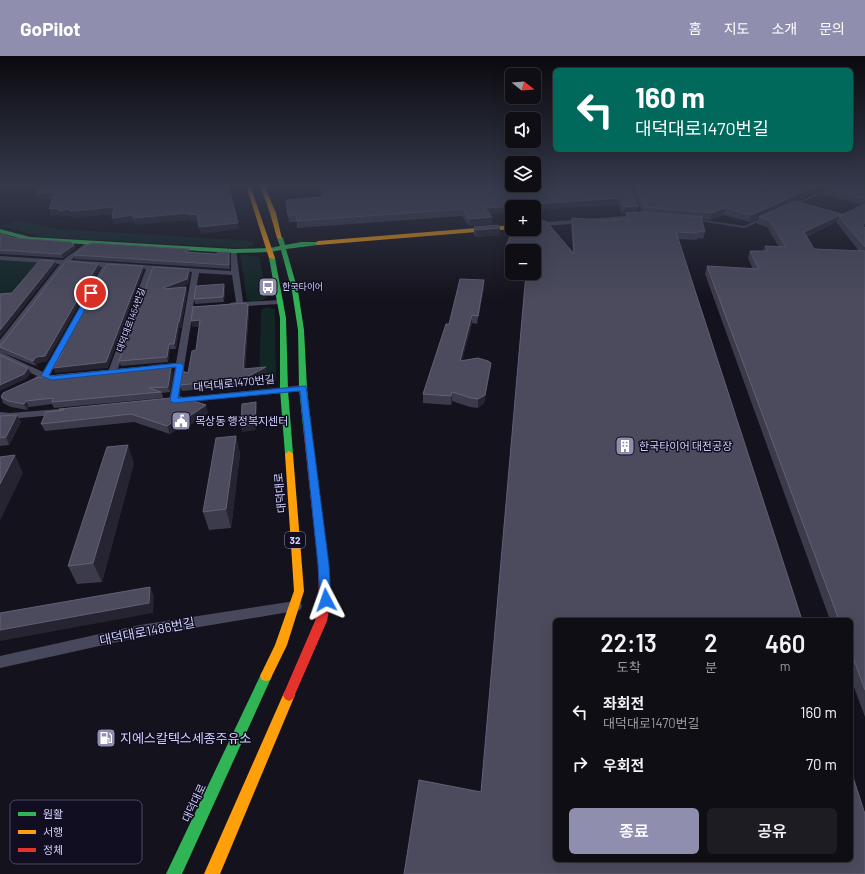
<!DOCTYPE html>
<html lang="ko">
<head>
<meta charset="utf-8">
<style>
  :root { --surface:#0f0e15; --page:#1d1c22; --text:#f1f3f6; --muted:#9b9ca0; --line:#2f2e34; --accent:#8f8eae }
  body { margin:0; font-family:Barlow,"Noto Sans KR",sans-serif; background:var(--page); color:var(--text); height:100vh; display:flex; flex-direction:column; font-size:15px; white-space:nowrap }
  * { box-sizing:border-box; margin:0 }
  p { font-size:13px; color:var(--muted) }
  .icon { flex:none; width:22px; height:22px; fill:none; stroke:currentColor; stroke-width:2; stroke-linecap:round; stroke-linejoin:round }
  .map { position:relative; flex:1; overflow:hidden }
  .panel { position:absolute; left:553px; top:562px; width:300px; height:244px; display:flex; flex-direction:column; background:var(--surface); border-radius:6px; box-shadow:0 4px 16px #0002,0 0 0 1px var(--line) }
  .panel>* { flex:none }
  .banner { position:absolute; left:553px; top:12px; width:300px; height:84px; border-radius:6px; box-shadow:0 4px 16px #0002,0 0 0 1px var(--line); background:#00695c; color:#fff; overflow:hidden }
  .needle { width:26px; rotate:107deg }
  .controls { position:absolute; left:505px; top:12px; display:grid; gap:8px }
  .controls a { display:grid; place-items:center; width:36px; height:36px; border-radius:6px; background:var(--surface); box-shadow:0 4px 16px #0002,0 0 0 1px var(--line); font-size:20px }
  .pin { position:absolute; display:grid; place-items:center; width:34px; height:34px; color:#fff; margin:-17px; border:2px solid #fff; border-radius:50%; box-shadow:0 1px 4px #0007 }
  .me { position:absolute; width:44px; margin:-22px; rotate:356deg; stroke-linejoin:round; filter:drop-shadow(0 0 3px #0008) }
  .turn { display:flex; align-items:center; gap:14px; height:84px; padding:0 16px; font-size:18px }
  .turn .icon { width:52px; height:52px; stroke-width:2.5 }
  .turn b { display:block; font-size:28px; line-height:34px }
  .eta { display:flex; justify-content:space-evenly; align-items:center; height:68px; text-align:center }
  .eta b { font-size:24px; font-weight:600; line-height:28px }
  .action { display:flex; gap:8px; margin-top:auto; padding:8px 16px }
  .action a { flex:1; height:46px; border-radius:6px; background:var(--accent); color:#fff; font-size:16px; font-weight:600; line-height:46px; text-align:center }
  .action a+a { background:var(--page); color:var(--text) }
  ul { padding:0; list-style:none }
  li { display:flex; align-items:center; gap:12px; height:52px; padding:0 16px }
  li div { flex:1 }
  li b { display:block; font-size:15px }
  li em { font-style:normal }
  header { display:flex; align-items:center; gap:24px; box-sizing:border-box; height:56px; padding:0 20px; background:var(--accent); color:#fff }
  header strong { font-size:19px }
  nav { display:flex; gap:22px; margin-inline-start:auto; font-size:14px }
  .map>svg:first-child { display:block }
  .green { fill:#122625 }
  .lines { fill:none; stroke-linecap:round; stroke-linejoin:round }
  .lane { fill:#48485c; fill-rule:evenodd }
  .street { fill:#48485c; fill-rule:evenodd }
  .fast { fill:#30b455; fill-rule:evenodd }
  .slow { fill:#ff9f0a; fill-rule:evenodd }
  .jam { fill:#e5322d; fill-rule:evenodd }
  .wall { fill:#3c3b4b; fill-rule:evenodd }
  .shaded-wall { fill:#252430 }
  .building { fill:#4c4b5e; stroke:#616077 }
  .route { fill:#1a73e8; stroke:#114b97 }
  .labels { text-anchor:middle; stroke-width:3; stroke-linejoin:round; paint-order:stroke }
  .far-poi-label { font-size:9px; fill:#d1d0fc; stroke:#100e20; text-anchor:start }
  .far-street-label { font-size:9px; fill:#d1d0fc; stroke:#100e20 }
  .shield { fill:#100e20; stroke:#9796ba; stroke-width:1 }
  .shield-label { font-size:10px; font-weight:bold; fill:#d1d0fc }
  .street-label { font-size:11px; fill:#d1d0fc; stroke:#100e20 }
  .poi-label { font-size:11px; fill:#d1d0fc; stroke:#100e20; text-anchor:start }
  .near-street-label { font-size:13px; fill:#d1d0fc; stroke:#100e20 }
  .near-poi-label { font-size:13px; fill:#d1d0fc; stroke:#100e20; text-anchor:start }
  .key { fill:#100e20; stroke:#4a4862; stroke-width:1 }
  .key-label { font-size:11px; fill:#d1d0fc }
</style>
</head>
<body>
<header>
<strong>GoPilot</strong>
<nav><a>홈</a><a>지도</a><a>소개</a><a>문의</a></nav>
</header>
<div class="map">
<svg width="865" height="818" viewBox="0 0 865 818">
  <rect width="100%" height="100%" fill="#14121c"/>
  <path class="green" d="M18,164L60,173L253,185V189L245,192L44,181L0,170L3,168H7Z
    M240,198L259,201L268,241C262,246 254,246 247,244Z
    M0,204L42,206L13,240L0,241Z
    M266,251L275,253L276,324C270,327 266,329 259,327L261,254Z"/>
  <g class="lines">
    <path class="lane" d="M630,129H632V139L631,140L630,139Z
      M835,129H839L794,150L792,149Z
      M762,162L765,163L744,172L694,164L696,163L744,170Z"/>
    <path class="street" d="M639,159L642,161L641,162L534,171V167Z
      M89,185L91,186V188L71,204L231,215V195L236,194L243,246L280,244L284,246L280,248L230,251V247L236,246L232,219L199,217L193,250H207L211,252L207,254L193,255L179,342L303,329L308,332L303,335L171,347L169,345L175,312L153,315L148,312L153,309L176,307L192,216L153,214L116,318L113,319L108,316L146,213L108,211L50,319H63L65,321L63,323L35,325L33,323L37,320L0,302V296L43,316L102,211L67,208L3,292L0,293V284L60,208L0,204V200L63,204Z
      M59,353L64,356L63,358L10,363L0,362V356L10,357Z
      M295,545L300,546L302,550L300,554L295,555L140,581L0,612V600L140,569Z"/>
    <path class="fast" d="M0,173L30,181L234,193L270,192L280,190L277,182L280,180L283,182L285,189L301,186H320V188L318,189L286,193L298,235L304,274L307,332L311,371L307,374L303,371L299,332L298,274L292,235L281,194L270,196L234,197L30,185L0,177Z
      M272,200L275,202L286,262L288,334L293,398L289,401L285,398L280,334V262L269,202Z
      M266,615L270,616L272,620L182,818H166L262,616Z"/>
    <path class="slow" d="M246,129H250L275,202L274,203L269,202Z
      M260,129H264L276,157L282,183L277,182L270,157Z
      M512,169V173L318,189L315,187L318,185Z
      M289,395L293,398L304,535L287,589L270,624L266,625L262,624L260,620L275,589L294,535L285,398Z
      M289,633L293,635L295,639L220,818H204L283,639L285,635Z"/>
    <path class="jam" d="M307,368L311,371L328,509L331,544L327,565L293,643L289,645L285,643L283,639L315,565L319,544L318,509L303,371Z"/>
  </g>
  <path class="wall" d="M320,129H630L629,131L638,150L637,156H642L633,136V129H865V661L851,623V564H830L705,218L707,210L753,213L748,202L750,195H763L765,190L779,191L767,171L757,168L758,162L750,166L723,159L710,164L702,163L705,176L703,183L697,182V184L678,183L481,736L534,195H512V201L506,197V190L527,177L524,173H534L539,165L573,196L571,169L572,162L612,165L625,164L626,158H622L619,148L534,151H512V156L490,158L492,161V168L469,170L462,160L297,172V166H289L288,159L322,141ZM824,132L822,138L863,149L841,160L795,145ZM837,165V167L859,195L814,193L807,181Z
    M474,171L500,179L476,181L474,178Z
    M0,178L14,182L74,189L75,193L63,202L0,198Z
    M189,193L190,197L216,198L229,196L230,200V213L75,203L74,199Z
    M98,208L100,212L47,305L38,307L36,310L0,296V288H2Z
    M153,211L190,217L188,228L177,232L186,231L187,236L181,272H179L176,293H170L168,306L121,310L119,305Z
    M484,224V232L477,268L472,267L462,304L490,316L484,347L478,352L470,351L452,345L451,349L423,347V338L449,268Z
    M224,228L225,233L224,246L195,248L194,243Z
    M249,254L245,313L267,317L244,329L182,335L180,329L188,317L196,294L199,270L192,271Z
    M173,317L170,336L162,337L163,342L54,352L52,348L29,351L27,354L11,351L3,347L1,341Z
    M59,353L208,357L184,373L179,372L170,378L134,366L45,375L41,368L59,355Z
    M17,359L21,366L9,389L0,390V360Z
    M236,380L240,398L231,472L209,474L203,456Z
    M134,407L102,526L77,528L68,510Z"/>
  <path class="shaded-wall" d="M819,129H831L759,161L758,162L750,166L751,159Z
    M55,136L57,142L39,144L36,137Z
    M620,142L619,148L534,155V151H521V149Z
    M513,150V151H512V156L485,158V152Z
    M638,150L637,157L622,158L624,151Z
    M114,151L116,158L72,162V160L60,161L59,159L51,160L49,153L58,152L70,153Z
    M725,152L723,159L710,164L712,157Z
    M189,157L197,158L199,165L190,166V164L135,169L134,166L114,168L112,162L133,159Z
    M539,158V165L534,166V159Z
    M842,158L840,162L839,160L837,165L801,184L804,176Z
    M492,161V168L469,170V163Z
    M238,167L239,173L201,178L199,171Z
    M865,167V173L862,169Z
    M500,172V179L476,181V174Z
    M74,189L75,193L63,202L61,198Z
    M229,196L230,200V213L229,209Z
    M55,205L57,209L0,282V274Z
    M98,208L100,212L47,305L38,307L36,310L33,305Z
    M143,210L144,214L108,312L55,317L53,312Z
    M189,213L190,217L188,228L165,237L163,232Z
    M484,224V232L477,268L478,260Z
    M224,228L225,233L224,246L223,241Z
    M186,231L187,236L181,272H179L176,293L174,288L178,267Z
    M248,249L249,254L244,319L243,313Z
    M472,259V267L460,313V305Z
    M200,264L201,270L192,271L191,265Z
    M169,288L170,293L168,306L167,301Z
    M491,307L490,316L484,347L478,352V343Z
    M171,311L173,317L170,336L168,331Z
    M266,311L267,317L244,329L243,323Z
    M28,312L31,317L26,323L0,335V329Z
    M452,336V345L451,349V340Z
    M26,345L29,351L27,354L24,348Z
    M256,346L257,352L256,374L242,376L241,370Z
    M206,349L208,357L184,373L182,365Z
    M17,359L21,366L9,389L6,381Z
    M176,364L179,372L170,378L167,370Z
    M236,380L240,398L231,472L226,453Z
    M128,389L134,407L102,526L93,507Z
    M15,399L23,417L0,465V428Z
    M150,531L154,540L153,557L0,585V574Z"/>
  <path class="building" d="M40,129H228L238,167L199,171L197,158L189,159V157L133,162V159L112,162L114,151L70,155V153L58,155V152L49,153L55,136L36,137Z
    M320,129H629V130L638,150L624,151L620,142L521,149V151H514L513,150L485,152L492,161L469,163L463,153L297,165L296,159H288L286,144L323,141Z
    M634,129H819L751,159L725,152L712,157L644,151Z
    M830,129H865V143L824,132Z
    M795,145L842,158L804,176L814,193L865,195V634L851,596V564H839L707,210L759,213L750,195H768L765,190L786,191L769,164L759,161Z
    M865,148V167L862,169L865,172V191L839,160Z
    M534,155L538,156L539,158L534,159Z
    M643,156L703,161H701L705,176L698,175V177L676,176L802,564H555V804H851V715L865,758V818H404L419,724L481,736L526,217H534V195H515L506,190L512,176L532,178L529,173H534V165H546L574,198L572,162L612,165V163L628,164L626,157Z
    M498,169L500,172L476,174L474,171Z
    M0,178L14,182L71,186L74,189L61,198L0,194Z
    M92,187L189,193L185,196L216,198L219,196H229V209L74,199L87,189Z
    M40,204L55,205L0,274V238L12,237Z
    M66,205L98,208L45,300L36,301L33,305L0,291V288H2Z
    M107,208L143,210L106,306L53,312L63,296L59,297Z
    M153,211L189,213L187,223L163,232L164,233L186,231L179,266L178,267L174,288H169L167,301L119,305Z
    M460,223L484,224L478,260L472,259L460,305L478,302L488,305L491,307L485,339L478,343L471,342L452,336L451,340L423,338L446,268H449Z
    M224,228L223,241L194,243L196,230Z
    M245,247L248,249L243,313L266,311L243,323L180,329L182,315L188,317L192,295L196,294L200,264L191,265L193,251Z
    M0,299L28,312L24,318L0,329Z
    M165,309L171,311L168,331L149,332L161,336L52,346L53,342L26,345L24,348L8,345L1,341L3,337L36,322L48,320Z
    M181,341L206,349L182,365L176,364L167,370L131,358L41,368L46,356L64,354L59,353Z
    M256,346L255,368L241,370L242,348Z
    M17,359L6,381L0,382V360Z
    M236,380L226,453L203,456L216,382Z
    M128,389L93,507L68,510L107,391Z
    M15,399L0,428V401Z
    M150,531L149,547L0,574V557Z"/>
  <linearGradient id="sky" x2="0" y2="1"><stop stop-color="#0b0a0f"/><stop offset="0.53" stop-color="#34394b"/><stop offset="1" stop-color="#34394b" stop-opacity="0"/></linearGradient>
  <rect width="865" height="244" fill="url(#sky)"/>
  <path class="route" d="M91,235L94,237L49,319L52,320L180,307L184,309L178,342L306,330L329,509L331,544L329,547L326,548L322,547L320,544L318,509L300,335L174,347L170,345L176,311L52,324L41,320L88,237Z"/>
  <defs>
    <symbol id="bus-square" viewBox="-11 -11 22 22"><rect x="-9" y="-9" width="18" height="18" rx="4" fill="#8f8eae" stroke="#100e20"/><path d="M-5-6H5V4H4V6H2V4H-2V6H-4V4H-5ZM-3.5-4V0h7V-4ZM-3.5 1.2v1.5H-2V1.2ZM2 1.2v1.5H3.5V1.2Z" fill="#fff"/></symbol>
    <symbol id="civic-square" viewBox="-11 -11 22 22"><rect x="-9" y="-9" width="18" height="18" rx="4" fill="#8f8eae" stroke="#100e20"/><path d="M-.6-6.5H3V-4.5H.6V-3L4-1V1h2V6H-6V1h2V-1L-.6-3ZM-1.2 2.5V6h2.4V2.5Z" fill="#fff"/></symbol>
    <symbol id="building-square" viewBox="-11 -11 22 22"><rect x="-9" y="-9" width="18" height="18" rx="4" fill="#8f8eae" stroke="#100e20"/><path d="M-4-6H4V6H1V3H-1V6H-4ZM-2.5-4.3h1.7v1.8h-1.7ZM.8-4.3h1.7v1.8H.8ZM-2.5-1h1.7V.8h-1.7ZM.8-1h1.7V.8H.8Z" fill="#fff"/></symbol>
    <symbol id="fuel-square" viewBox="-11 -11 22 22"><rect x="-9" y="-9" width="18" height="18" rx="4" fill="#8f8eae" stroke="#100e20"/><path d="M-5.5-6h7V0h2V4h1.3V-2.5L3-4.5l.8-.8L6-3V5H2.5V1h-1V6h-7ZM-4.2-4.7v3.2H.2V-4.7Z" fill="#fff"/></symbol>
  </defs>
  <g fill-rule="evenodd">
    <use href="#bus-square" x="257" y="220" width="22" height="22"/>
    <use href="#civic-square" x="170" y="354" width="22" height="22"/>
    <use href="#building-square" x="614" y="379" width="22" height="22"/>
    <use href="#fuel-square" x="95" y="671" width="22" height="22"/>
  </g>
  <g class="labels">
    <g class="far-poi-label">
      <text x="282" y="234">한국타이어</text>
    </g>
    <g class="far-street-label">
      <text transform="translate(131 264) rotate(-70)" y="3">대덕대로1454번길</text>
    </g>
    <rect class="shield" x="285" y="476" width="20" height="16" rx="3"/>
    <g class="shield-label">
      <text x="295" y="488">32</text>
    </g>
    <g class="street-label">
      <text transform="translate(234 327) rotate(-6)" y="4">대덕대로1470번길</text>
      <text transform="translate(280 437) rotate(-95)" y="4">대덕대로</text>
      <text transform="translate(194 747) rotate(-65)" y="4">대덕대로</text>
    </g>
    <g class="poi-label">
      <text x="195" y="369">목상동 행정복지센터</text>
      <text x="639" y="394">한국타이어 대전공장</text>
    </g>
    <g class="near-street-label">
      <text transform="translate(147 575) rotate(-11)" y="5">대덕대로1486번길</text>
    </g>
    <g class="near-poi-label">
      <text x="120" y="687">지에스칼텍스세종주유소</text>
    </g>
  </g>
  <rect x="10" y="744" width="132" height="64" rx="6" class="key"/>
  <rect x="18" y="756" width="18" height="4" fill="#30b455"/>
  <rect x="18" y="774" width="18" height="4" fill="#ff9f0a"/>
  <rect x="18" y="792" width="18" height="4" fill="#e5322d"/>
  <g class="key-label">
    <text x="43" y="762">원활</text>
    <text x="43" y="780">서행</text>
    <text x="43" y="798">정체</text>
  </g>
</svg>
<div class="controls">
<a><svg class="needle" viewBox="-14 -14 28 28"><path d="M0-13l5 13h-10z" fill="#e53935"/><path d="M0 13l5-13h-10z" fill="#9b9ca0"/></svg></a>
<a><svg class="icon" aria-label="sound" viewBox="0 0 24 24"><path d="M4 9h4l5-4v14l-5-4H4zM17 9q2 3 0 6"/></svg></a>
<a><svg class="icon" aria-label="layers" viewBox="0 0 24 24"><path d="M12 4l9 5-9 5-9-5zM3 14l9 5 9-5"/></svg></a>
<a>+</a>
<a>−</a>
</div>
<div class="pin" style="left:91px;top:237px;background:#d93025"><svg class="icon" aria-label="arrive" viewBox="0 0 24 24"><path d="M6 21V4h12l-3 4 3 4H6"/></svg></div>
<svg class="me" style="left:326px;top:544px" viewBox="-20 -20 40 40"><path d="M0-17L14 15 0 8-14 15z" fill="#1a73e8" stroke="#fff" stroke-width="4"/></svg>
<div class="banner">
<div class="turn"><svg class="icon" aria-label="left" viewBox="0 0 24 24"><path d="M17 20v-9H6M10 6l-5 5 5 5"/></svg><div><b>160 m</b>대덕대로1470번길</div></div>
</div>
<section class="panel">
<div class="eta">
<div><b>22:13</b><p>도착</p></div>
<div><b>2</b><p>분</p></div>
<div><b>460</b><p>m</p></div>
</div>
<ul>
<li><svg class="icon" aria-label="left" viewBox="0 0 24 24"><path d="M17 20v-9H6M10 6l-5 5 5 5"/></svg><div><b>좌회전</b><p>대덕대로1470번길</p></div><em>160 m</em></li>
<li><svg class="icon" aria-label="right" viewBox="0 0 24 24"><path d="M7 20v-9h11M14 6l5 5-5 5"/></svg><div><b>우회전</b></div><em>70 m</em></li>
</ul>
<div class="action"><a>종료</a><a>공유</a></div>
</section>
</div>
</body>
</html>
